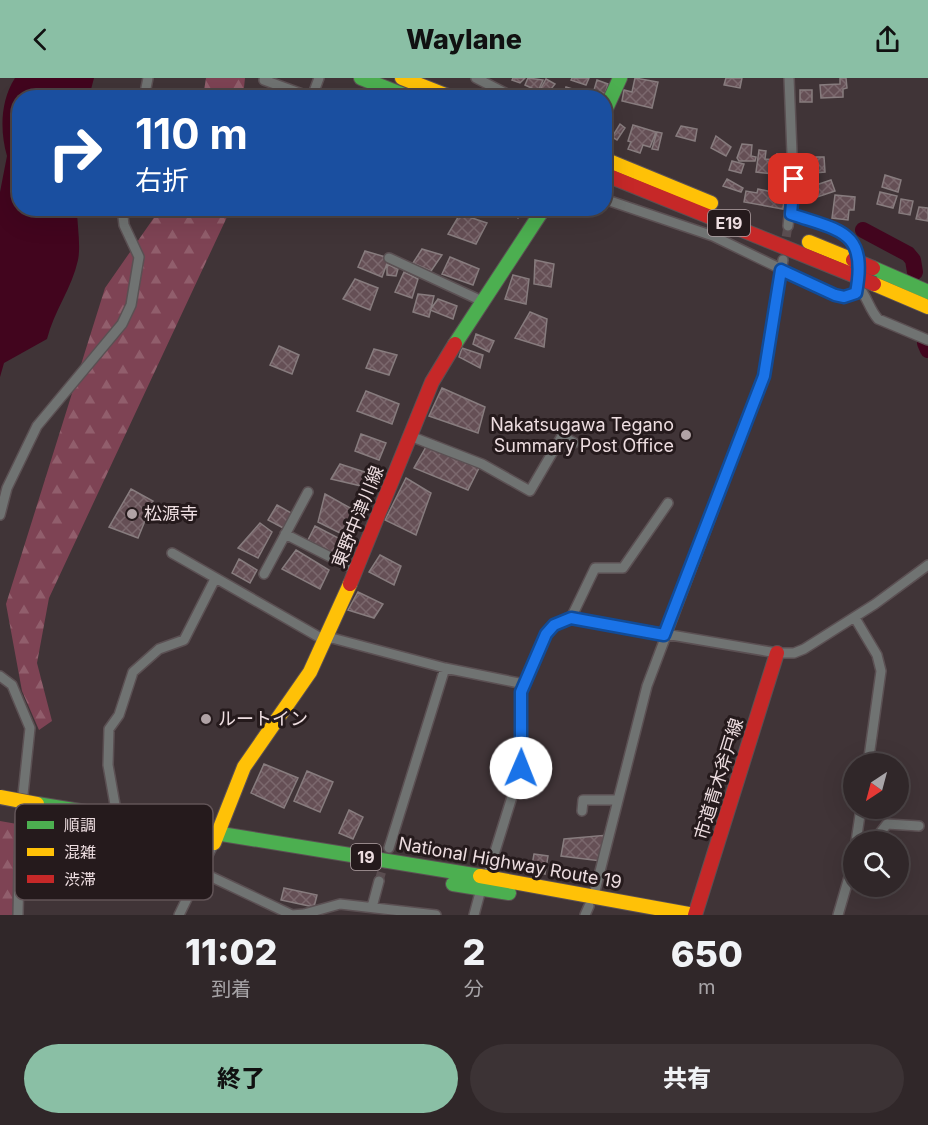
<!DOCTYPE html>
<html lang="ja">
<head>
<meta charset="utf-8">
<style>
  :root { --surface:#302729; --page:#3c3335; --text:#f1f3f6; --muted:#a8a5a8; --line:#4b4446; --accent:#8abfa5 }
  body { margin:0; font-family:Inter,"Noto Sans JP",sans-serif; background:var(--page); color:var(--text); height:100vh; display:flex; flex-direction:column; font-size:22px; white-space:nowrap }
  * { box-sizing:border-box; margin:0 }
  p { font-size:20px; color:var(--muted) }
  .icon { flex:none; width:33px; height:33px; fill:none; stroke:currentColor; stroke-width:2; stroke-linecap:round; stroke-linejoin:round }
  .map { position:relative; height:837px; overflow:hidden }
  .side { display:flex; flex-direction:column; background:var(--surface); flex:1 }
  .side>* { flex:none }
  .top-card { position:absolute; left:12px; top:12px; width:600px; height:126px; border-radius:24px; box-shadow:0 6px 24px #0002,0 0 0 2px var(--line); background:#1a4fa0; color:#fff; overflow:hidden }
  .needle { width:39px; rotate:216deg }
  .controls { position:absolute; left:843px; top:675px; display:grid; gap:12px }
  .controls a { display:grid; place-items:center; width:66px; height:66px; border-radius:50%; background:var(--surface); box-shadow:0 6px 24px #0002,0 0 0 2px var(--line); font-size:30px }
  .pin { position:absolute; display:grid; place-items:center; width:51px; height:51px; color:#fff; margin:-26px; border-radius:12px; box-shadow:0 3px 9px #0006 }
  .me { position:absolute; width:66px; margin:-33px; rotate:1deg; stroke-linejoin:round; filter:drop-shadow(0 0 4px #0008) }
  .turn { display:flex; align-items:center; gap:21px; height:126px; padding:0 24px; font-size:27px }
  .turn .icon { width:78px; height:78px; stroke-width:2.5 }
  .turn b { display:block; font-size:42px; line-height:51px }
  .eta { display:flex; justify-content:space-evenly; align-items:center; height:102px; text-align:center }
  .eta b { font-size:36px; font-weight:800; line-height:42px }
  .action { display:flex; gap:12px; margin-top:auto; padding:12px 24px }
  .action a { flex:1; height:69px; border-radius:36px; background:var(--accent); color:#111; font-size:24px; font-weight:800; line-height:69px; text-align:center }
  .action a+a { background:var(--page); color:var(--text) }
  header { display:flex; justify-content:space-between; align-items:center; height:78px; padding:0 24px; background:var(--accent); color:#111; font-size:27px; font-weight:800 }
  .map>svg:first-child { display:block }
  .forest { fill:url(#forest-firs) }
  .water { fill:#42051e }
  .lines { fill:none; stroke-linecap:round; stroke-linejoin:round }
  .river { stroke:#42051e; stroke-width:16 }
  .building { fill:url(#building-cross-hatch); stroke:#877c7e; stroke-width:1.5 }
  .street-tunnel { stroke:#5a4d50; stroke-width:9; stroke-dasharray:9 4.5; stroke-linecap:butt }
  .street-casing { stroke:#5b5053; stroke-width:12 }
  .fast-casing { stroke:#5b5053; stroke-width:16 }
  .slow-casing { stroke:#5b5053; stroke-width:16 }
  .jam-casing { stroke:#5b5053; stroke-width:16 }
  .street { stroke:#707372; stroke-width:9 }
  .fast { stroke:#4caf50; stroke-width:14 }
  .slow { stroke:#ffc107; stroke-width:14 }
  .jam { stroke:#c62828; stroke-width:14 }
  .slow-bridge-casing { stroke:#5b5053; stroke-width:16; stroke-linecap:butt }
  .jam-bridge-casing { stroke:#5b5053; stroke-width:16; stroke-linecap:butt }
  .slow-bridge { stroke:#ffc107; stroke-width:14 }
  .jam-bridge { stroke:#c62828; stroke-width:14 }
  .route-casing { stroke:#114b97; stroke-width:15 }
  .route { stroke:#1a73e8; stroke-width:10 }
  .poi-dot { fill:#b0a2a5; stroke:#251a1c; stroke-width:2 }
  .labels { text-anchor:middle; stroke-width:6; stroke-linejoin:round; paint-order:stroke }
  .shield { fill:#251a1c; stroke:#b1a2a5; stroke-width:1.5 }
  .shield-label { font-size:16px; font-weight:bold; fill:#eddde0 }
  .poi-label { font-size:18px; fill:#eddde0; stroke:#251a1c; text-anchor:start }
  .street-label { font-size:18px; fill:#eddde0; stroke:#251a1c }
  .key { fill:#251a1c; stroke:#615457; stroke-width:1.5 }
  .key-label { font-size:16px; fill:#eddde0 }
</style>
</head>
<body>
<header><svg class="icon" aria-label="back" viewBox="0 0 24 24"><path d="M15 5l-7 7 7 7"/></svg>Waylane<svg class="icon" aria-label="share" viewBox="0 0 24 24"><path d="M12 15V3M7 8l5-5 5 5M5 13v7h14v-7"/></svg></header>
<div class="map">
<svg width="928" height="837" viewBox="0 0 928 837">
  <defs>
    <pattern id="forest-firs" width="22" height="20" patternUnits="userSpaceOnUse" patternTransform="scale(1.5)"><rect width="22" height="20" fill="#7e4354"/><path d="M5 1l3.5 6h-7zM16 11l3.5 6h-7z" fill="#915e6c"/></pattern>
    <pattern id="building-cross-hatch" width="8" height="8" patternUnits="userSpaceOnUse" patternTransform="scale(1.5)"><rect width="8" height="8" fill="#654f55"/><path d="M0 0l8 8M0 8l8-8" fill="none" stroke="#7b686d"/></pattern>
  </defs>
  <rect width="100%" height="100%" fill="#403437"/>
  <path class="forest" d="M206,0H245L243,19H203Z
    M160,131H228L227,139L49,520L37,585L52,643L39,652L22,613L6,526L105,210Z
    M0,743L17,746L13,837H0Z"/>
  <path class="water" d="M15,0H94L89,19L20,20V130L77,131C77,147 81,167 78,182C72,210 54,233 47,261L4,285L0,299V114L7,78C0,54 0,23 15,0Z"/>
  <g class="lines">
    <path class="river" d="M863,152L908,176L913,182L915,194
      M925,265L928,272"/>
  </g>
  <path class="building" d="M513,0H525L520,5L512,2Z
    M528,0L543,2L538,13L525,7Z
    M572,0H589L586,7L571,2Z
    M635,0L658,4L652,30L622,23L624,12L632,14Z
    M726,0H742L740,10L724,7Z
    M840,0H846L847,10L843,11V19L821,20L820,7L840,6Z
    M546,1L555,6L547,16L540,12Z
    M597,2L608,6L605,16L594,12Z
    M566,9L582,14L580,20H563Z
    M800,12H812V24H800Z
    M587,14L602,20H582Z
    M620,46L625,50L617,62L612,59Z
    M633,47L656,54L650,69L643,67L640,75L628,71L631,64L628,63Z
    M681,48L697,51L695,63L676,58Z
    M657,54L662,55L658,72L652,71Z
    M716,58L731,69L726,78L711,70Z
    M742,66L752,67L751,78L756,79L755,83H739L737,80Z
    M759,72L766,73L765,81L776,82L777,76L785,78L783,97L756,94Z
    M816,79H824L825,94L803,96L802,85L817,84Z
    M732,83L744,86L741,95L729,92Z
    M885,97L901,102L898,114L882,109Z
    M727,101L743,110L741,114L723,108Z
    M831,102L835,113L814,120L810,109Z
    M758,111L772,114L777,121L784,122L783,131L744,124L746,113L757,115Z
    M880,114L897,118L893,130L877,126Z
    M835,117L855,119L854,132H849L848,142L832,140Z
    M901,121L913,123L910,137L899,135Z
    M919,129L928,130V143L916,141Z
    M505,130H525L518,140Z
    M460,136L487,145L476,166L448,156Z
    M422,171L442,177L431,193L413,185Z
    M365,173L389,180L382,199L358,189Z
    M450,179L479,191L473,207L442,196Z
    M535,182L554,186L551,209L534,206Z
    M387,186L398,191L396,198L387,197Z
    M404,194L418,201L412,220L395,214Z
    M513,197L529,201L526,226L505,221Z
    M355,201L378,210L370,232L343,221Z
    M418,216L434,218L429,239L413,234Z
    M438,221L457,228L453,241L430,232Z
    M530,234L547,241L544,269L515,260Z
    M476,256L494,263L489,274L473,266Z
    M279,268L299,277L292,296L270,287Z
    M462,270L483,277L480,290L459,279Z
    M374,271L397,277L389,297L366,290Z
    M442,310L485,329L478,355L429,338Z
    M366,313L399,326L392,346L357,333Z
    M361,356L386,365L379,382L355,373Z
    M426,369L479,390L468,412L414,390Z
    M340,386L374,397L370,410L331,401Z
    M406,400L431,415L416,457L385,442Z
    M131,411L153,423L138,460L109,449Z
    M325,416L361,436L350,460L318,444Z
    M277,427L293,436L285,451L268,442Z
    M260,445L272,454L258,480L238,470Z
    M315,448L346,464L340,480L308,462Z
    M296,472L329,492L320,511L282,491Z
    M380,477L401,488L394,507L369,494Z
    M239,481L257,492L250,505L232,495Z
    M358,514L383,526L374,540L348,532Z
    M264,686L298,700L284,730L251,715Z
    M307,693L333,704L320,734L294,723Z
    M349,732L363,739L353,761L339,755Z
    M608,757L601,783L561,778L564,761Z
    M534,776L548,778L545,796L531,793Z
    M284,810L317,817L314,829L281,822Z"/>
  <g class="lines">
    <path class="street-tunnel" d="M784,172L788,148
      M379,803L386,779"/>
    <defs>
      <path id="street" d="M476,0L515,20
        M264,2L313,20
        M312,19L319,0
        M144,20L148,0
        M604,121L713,158L835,217L844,219L856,215L858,198
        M791,136C819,146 856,149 857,184
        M788,148L793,101L789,0
        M389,180L482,223
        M858,208C867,218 869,231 878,241L928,262
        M410,358L482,386L530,413L562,358L574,365
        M0,437L7,410L37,348L122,246L131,227L139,179L124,147L122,130
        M285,456L356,492
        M172,475L326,563
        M264,496L308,414
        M571,540L595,490H623L668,425
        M855,540L877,577L881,593L868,686
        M328,559L445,590L524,606
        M0,598L12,607L30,650L20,745L18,837
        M582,733L583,722H617
        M117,738L108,687L109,651L119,637L133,594L159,571L184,562L215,501
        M856,764L861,730
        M873,764L887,746L919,748
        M389,770L445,590
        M199,793L292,837L304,836L340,826L436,837
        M487,799L521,690V614L546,556L554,547L571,540L777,575H794L804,571L875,526L928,487
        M594,817L647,608L764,298L783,182
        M372,829L379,803
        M179,837L214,765
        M474,837L481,811
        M585,837L589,828
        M838,837L854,782"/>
      <path id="fast" d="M361,0L411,20
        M604,35L620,0
        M873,190L928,214
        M455,266L544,130
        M37,726L480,798
        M453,806L509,815"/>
      <path id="slow" d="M402,0L453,20
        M604,81L711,125
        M809,164L853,182
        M874,206L928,229
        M214,765L244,689L310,594L350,506
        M480,798L694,837"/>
      <path id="jam" d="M604,96L853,197
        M350,506L432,304L455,266
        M695,837L777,575"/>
    </defs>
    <use href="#street" class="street-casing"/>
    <use href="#fast" class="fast-casing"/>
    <use href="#slow" class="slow-casing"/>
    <use href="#jam" class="jam-casing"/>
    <use href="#street" class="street"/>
    <use href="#fast" class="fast"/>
    <use href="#slow" class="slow"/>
    <use href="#jam" class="jam"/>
    <defs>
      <path id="slow-bridge" d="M0,719L37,726"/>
      <path id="jam-bridge" d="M853,182L873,190
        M853,197L874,206"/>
    </defs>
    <use href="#slow-bridge" class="slow-bridge-casing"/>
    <use href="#jam-bridge" class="jam-bridge-casing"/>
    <use href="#slow-bridge" class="slow-bridge"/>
    <use href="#jam-bridge" class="jam-bridge"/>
  </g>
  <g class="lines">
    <defs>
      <path id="route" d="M521,690V614L546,556L554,547L571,540L664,557L764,298L781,192L835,217L844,219L856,215C868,152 840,153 791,136L794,101"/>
    </defs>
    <use href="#route" class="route-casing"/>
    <use href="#route" class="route"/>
  </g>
  <g class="poi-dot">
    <circle cx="686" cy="357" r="6"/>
    <circle cx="132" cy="436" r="6"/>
    <circle cx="206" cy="641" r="6"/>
  </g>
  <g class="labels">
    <g class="shield">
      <rect x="708" y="132" width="42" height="26" rx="4.5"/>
      <rect x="351" y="766" width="30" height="26" rx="4.5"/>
    </g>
    <g class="shield-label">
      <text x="729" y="151">E19</text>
      <text x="366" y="785">19</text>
    </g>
    <g class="poi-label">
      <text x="674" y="353" text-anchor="end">Nakatsugawa Tegano<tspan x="674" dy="21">Summary Post Office</tspan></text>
      <text x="144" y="442">松源寺</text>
      <text x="218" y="647">ルートイン</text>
    </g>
    <g class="street-label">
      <text transform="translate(358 439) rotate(-68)" y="6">東野中津川線</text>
      <text transform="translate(719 701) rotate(-73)" y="6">市道青木斧戸線</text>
      <text transform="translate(510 785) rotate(10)" y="6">National Highway Route 19</text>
    </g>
  </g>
  <rect x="15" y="726" width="198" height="96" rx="9" class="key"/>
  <rect x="27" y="743" width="27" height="8" fill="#4caf50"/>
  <rect x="27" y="770" width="27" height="8" fill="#ffc107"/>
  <rect x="27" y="797" width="27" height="8" fill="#c62828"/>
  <g class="key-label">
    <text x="64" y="753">順調</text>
    <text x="64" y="780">混雑</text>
    <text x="64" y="807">渋滞</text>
  </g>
</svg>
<div class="controls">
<a><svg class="needle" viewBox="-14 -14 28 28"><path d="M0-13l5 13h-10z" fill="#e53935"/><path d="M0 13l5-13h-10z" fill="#a8a5a8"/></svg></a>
<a><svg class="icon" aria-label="search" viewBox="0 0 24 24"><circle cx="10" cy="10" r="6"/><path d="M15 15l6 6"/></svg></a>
</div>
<div class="pin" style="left:794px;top:101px;background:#d93025"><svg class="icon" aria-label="arrive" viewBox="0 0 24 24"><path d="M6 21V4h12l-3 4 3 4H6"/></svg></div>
<svg class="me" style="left:521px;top:690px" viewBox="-20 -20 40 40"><circle r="19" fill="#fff"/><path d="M0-13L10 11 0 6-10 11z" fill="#1a73e8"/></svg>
<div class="top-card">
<div class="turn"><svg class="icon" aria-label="right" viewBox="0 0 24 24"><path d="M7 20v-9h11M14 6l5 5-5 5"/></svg><div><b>110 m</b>右折</div></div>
</div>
</div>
<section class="side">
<div class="eta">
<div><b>11:02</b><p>到着</p></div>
<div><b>2</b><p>分</p></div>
<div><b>650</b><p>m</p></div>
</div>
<div class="action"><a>終了</a><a>共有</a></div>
</section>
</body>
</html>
